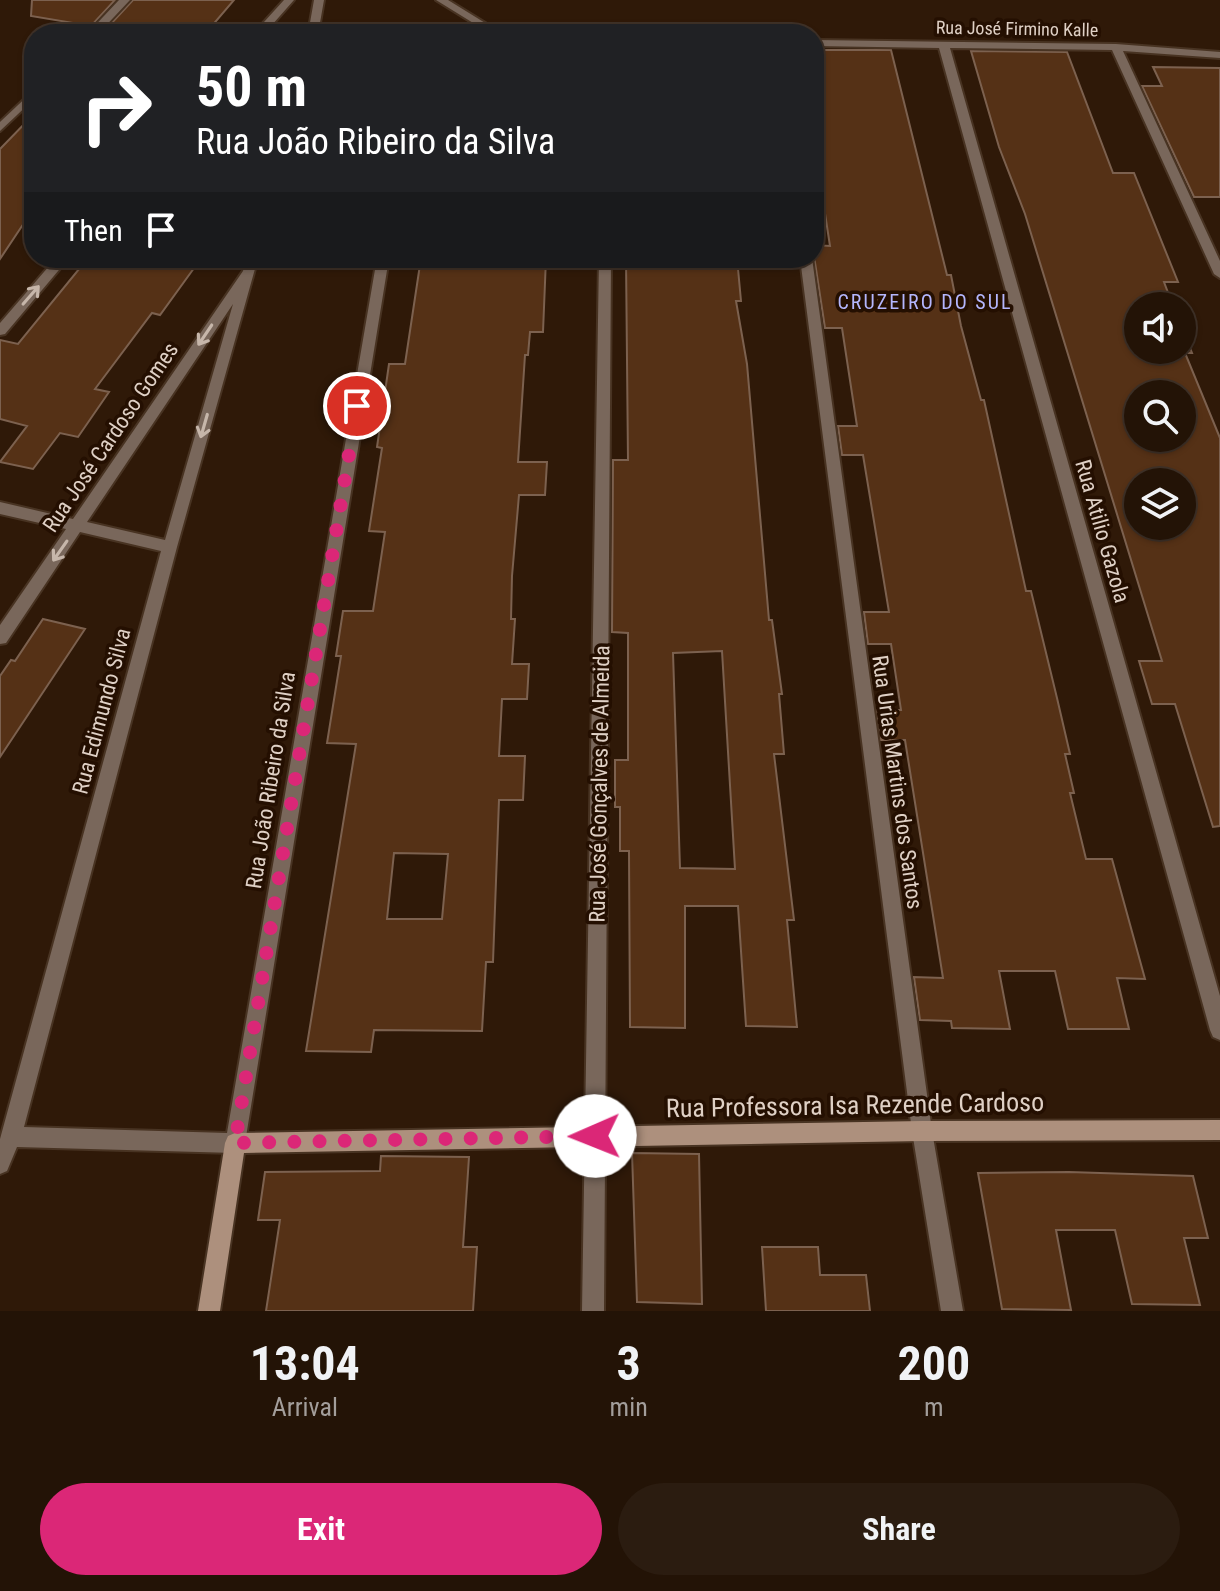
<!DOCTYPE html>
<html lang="en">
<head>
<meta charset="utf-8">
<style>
  :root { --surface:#231306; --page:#2b1c10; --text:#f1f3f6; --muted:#a39e9b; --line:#403228; --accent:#db2777 }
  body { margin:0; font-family:"Roboto Condensed",sans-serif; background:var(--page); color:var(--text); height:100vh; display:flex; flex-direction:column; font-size:30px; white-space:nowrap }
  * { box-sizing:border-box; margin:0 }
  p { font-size:26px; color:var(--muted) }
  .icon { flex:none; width:44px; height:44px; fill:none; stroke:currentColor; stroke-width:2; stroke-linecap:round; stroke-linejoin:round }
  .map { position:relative; height:1311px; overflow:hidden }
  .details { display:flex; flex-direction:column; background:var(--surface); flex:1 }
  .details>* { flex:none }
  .hud { position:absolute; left:24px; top:24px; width:800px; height:244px; border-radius:32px; box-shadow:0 2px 6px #0004,0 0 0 2px var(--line); background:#202124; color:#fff; overflow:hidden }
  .buttons { position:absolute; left:1124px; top:292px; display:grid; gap:16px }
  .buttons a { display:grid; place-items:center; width:72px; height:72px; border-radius:50%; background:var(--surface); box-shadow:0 2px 6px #0004,0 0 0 2px var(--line); font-size:40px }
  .pin { position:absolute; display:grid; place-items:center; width:68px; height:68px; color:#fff; margin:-34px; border:4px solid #fff; border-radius:50%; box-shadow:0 2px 8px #0007 }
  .me { position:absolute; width:88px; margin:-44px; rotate:269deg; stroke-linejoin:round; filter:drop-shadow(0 0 6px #0008) }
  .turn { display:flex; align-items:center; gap:28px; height:168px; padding:0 40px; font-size:36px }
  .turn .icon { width:104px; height:104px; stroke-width:2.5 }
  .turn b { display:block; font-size:56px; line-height:68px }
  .then { display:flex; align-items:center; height:76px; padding:0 40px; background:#0003; gap:16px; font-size:30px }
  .eta { display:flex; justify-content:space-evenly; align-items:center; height:136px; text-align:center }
  .eta b { font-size:48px; font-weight:700; line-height:56px }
  .cta { display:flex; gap:16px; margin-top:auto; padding:16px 40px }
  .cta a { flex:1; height:92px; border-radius:48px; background:var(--accent); color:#fff; font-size:32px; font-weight:700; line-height:92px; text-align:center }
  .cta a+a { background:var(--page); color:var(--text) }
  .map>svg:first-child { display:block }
  .building { fill:#553116; stroke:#7c614f; stroke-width:2; fill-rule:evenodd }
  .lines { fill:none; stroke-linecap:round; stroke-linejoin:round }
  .street-casing { stroke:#483322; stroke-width:4 }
  .secondary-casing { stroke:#483322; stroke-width:4 }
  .street { fill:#79675b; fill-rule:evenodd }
  .secondary { fill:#ad907d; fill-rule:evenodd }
  .oneway { stroke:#c6b6aa }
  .route { stroke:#db2777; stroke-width:14; stroke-dasharray:0 25.2 }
  .labels { text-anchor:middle; stroke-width:7; stroke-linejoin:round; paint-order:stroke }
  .far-street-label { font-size:18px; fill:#dfd0c5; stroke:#240f01 }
  .far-neighbourhood-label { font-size:20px; letter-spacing:2px; fill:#b4b6fd; stroke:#240f01 }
  .street-label { font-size:22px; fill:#dfd0c5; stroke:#240f01 }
  .near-street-label { font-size:26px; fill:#dfd0c5; stroke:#240f01 }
</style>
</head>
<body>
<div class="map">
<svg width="1220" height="1311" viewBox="0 0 1220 1311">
  <rect width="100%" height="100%" fill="#2f1908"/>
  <path class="building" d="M32,0H115L91,26L31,16Z
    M133,0H234L205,34H142L107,28Z
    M814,50H891L947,275H951L961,326L981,400H984L1026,591H1031L1057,698L1070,754H1065L1074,793H1070L1086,859H1112L1145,979L1117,978L1129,1029H1068L1055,971H999L1010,1029L952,1028L951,1021L920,1020L914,977L943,978L905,740H881L877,710H901L891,644H868L864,612H889L863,455H842L838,426H857L842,328H825L814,256V245L830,246L814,142Z
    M971,51L1067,52L1113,173H1134L1178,282H1164L1173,306H1138V350H1182V328L1192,353H1185L1220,438V826L1213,827L1175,704H1152L1139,661H1162L1025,214L999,147ZM1138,394H1182V438H1138ZM1138,482H1182V526H1138Z
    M1153,67L1220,68V197H1194L1142,86H1162Z
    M34,114V208L0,259V149Z
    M88,258H191L187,262L197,264L160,315L152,313L95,389L109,392L78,437L60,433L33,469L0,462L27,426L0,419V340L18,344Z
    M421,258H546L543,332H530L528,355H525L518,462H547L545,495H519L512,576L511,619H515L512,664H529L527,699H502L499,756H525L523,800H499L493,962H486L482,1031L374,1030L371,1052L306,1051L356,744L327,743L341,656H336L343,611H373L385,532L369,531L382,448L377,447L389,364H405ZM394,853L448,854L442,919H387Z
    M626,258H737L741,301H736L747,364L769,620H772L782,694H779L784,754H774L794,920H787L797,1027L746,1026L738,906H685V1028L630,1027L629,851H620V807H615V760H628V633L612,632L613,460H628ZM722,651L735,869L680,868L673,653Z
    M43,619L85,629L0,757V676L11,660L15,661Z
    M632,1153L699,1154L702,1304L637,1302Z
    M381,1156L469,1157L463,1247H477L473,1311H266L280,1220H258L265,1172L380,1171Z
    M1069,1172L1193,1176L1208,1238H1184L1200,1305L1132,1304L1115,1230H1056L1071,1310L1002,1309L978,1173Z
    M762,1247H818L820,1275H866L870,1311H766Z"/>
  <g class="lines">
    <defs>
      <path id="street" d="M119,0H130L98,34H87Z
        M284,0H294L264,34H253Z
        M314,0H324L318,34H308Z
        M436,0H448L503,34H491Z
        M814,40L1116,44L1220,52V58L1123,51L1220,261V278L1214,274L1112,50L950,48L1220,996V1040L1213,1037L1210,1030L939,48L814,46Z
        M34,90V99L0,131V122Z
        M56,258H69L5,334L0,335V323Z
        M246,258H258L177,547L24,1127L227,1133L377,258H389L245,1143L242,1150L235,1153L17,1147L7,1171L0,1174V1139L161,551L80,532L6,643L0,644V625L66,529L0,514V502L73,519L243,271ZM233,304L165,540L87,522Z
        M599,258H611L604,1311H582Z
        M800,258H812L932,1131L963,1311H941L912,1131Z"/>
      <path id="secondary" d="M1220,1120V1140L922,1141L244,1153L220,1311H198L225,1143L228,1136L235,1133L922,1121Z"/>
    </defs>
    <use href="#street" class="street-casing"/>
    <use href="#secondary" class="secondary-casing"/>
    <use href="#street" class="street"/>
    <use href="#secondary" class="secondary"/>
  </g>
  <defs><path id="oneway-shaft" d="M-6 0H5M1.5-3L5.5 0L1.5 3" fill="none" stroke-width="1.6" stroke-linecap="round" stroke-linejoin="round" transform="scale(2)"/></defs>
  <g class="oneway">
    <use href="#oneway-shaft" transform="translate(31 295) rotate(-49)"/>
    <use href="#oneway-shaft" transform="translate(205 335) rotate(124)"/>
    <use href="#oneway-shaft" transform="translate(204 426) rotate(106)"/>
    <use href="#oneway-shaft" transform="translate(60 551) rotate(125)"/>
  </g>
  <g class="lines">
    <path class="route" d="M357,406L235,1143L595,1136"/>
  </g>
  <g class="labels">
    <g class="far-street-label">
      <text transform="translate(1017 29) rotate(1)" y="6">Rua José Firmino Kalle</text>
    </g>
    <g class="far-neighbourhood-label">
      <text x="925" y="309">CRUZEIRO DO SUL</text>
    </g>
    <g class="street-label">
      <text transform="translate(110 437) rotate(-56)" y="8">Rua José Cardoso Gomes</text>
      <text transform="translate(1103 531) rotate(74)" y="8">Rua Atilio Gazola</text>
      <text transform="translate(101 711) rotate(-75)" y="8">Rua Edimundo Silva</text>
      <text transform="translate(270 780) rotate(-81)" y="8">Rua João Ribeiro da Silva</text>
      <text transform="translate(898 782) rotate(82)" y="8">Rua Urias Martins dos Santos</text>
      <text transform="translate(599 784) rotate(-89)" y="8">Rua José Gonçalves de Almeida</text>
    </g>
    <g class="near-street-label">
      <text transform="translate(855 1105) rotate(-1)" y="9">Rua Professora Isa Rezende Cardoso</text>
    </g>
  </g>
</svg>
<div class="buttons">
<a><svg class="icon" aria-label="sound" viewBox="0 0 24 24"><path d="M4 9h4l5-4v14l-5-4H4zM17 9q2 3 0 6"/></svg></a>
<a><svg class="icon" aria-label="search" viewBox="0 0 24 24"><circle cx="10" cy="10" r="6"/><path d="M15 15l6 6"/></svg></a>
<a><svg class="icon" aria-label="layers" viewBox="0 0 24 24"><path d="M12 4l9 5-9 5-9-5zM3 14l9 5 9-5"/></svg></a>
</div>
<div class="pin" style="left:357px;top:406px;background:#d93025"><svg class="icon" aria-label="arrive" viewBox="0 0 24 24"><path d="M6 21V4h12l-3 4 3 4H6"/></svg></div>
<svg class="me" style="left:595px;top:1136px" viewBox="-20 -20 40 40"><circle r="19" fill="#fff"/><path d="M0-13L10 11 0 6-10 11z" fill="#db2777"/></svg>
<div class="hud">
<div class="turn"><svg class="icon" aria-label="right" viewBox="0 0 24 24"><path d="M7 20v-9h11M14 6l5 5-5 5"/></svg><div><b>50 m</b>Rua João Ribeiro da Silva</div></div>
<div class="then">Then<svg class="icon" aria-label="arrive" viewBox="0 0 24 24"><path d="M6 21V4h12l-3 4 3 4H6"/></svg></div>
</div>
</div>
<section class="details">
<div class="eta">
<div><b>13:04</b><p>Arrival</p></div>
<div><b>3</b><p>min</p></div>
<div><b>200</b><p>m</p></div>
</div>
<div class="cta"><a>Exit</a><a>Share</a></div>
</section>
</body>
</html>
